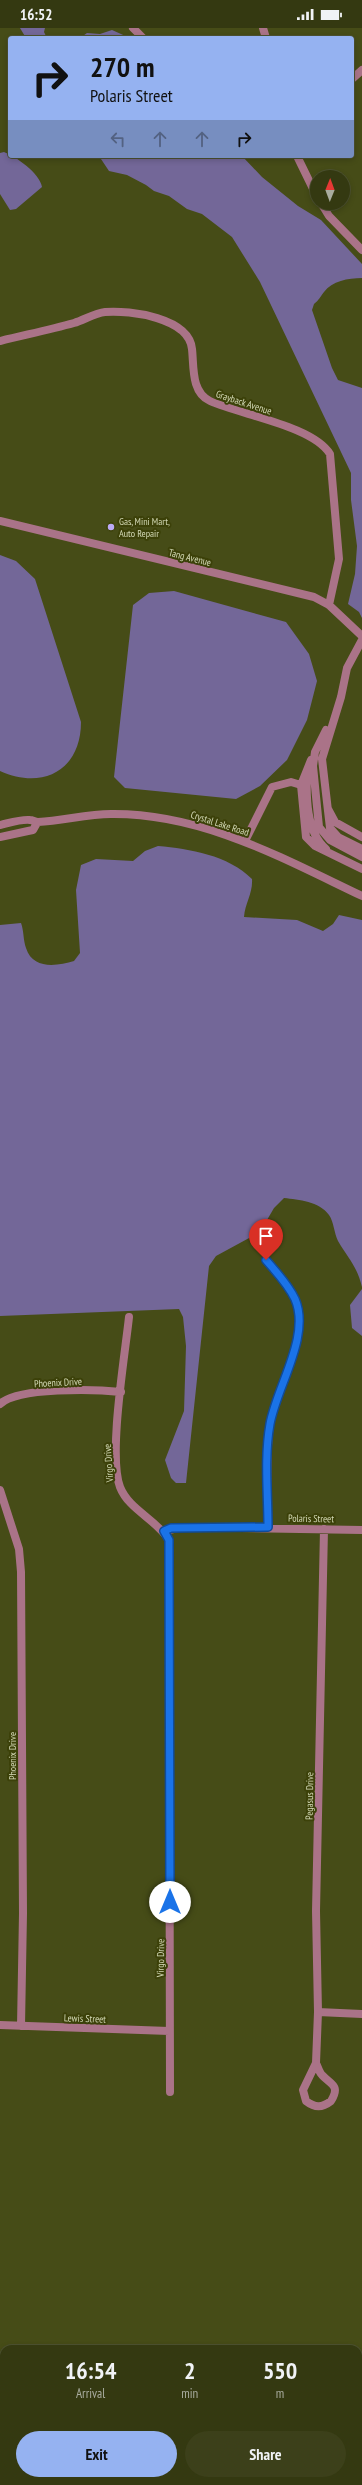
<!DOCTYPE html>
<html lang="en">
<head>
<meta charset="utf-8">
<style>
  :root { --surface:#343911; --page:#3c401a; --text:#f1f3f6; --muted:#a9ac9f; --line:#4e5331; --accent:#95b2f1 }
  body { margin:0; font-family:"PT Sans Narrow",sans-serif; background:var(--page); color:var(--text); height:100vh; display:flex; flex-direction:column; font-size:15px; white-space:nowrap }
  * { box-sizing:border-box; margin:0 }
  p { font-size:13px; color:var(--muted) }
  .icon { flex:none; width:22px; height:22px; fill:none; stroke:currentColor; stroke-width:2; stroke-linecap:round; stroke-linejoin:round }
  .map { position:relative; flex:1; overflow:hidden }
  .sheet { position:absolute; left:0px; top:2317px; width:362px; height:140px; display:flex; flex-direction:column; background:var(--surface); border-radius:12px 12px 0 0; box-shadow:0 2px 6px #0003,0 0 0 1px var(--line) }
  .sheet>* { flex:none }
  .hud { position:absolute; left:8px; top:8px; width:346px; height:122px; border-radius:4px; box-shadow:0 2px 6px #0003,0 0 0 1px var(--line); background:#95b2f1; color:#111; overflow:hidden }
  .needle { width:26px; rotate:1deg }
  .fabs { position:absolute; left:310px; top:142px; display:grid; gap:8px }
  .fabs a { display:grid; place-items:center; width:40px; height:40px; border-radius:50%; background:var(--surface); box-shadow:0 2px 6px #0003,0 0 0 1px var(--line); font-size:20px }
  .pin { position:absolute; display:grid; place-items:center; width:34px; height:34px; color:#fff; margin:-41px -17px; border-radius:50% 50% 50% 0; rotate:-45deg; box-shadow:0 0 4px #0007 }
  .pin .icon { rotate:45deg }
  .me { position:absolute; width:44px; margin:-22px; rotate:0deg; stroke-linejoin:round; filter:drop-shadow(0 0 3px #0008) }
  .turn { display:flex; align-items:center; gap:14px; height:84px; padding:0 16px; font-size:18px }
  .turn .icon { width:52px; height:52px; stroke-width:2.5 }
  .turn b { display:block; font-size:28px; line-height:34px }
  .lanes { display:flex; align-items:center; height:38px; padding:0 16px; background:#0003; justify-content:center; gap:20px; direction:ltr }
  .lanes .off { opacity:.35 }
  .eta { display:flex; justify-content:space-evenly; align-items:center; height:68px; text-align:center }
  .eta b { font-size:24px; font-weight:800; line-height:28px }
  .button { display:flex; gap:8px; margin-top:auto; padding:8px 16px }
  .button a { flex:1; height:46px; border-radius:24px; background:var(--accent); color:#111; font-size:16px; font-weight:800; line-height:46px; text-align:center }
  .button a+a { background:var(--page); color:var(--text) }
  .status { display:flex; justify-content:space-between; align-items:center; height:28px; padding:0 20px; background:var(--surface); direction:ltr }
  .status svg { height:11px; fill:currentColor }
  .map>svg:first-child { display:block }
  .green { fill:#736798 }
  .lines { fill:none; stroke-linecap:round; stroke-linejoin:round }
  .minor { stroke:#aa7388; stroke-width:8 }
  .tertiary { stroke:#aa7388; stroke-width:8 }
  .route-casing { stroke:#114b97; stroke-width:10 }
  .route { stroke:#1a73e8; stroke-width:7 }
  .poi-dot { fill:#bcaaf6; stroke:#3c4109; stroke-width:1.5 }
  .labels { text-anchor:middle; stroke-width:4; stroke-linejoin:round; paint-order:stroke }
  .street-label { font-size:10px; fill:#d3d9b6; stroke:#3c4109 }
  .poi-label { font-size:10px; fill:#d3d9b6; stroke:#3c4109; text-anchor:start }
</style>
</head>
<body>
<div class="status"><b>16:52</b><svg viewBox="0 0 49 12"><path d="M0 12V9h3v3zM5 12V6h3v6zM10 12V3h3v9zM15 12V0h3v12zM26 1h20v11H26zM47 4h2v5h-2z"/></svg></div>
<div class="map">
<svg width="362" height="2457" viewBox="0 0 362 2457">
  <rect width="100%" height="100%" fill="#464c17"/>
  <path class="green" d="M20,0H45L44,4L47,10H26Z
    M112,2L130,10H80L87,5L100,6Z
    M4,124C15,128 40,145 42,159L16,181L10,182L0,166V125Z
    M99,128H242L262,149L298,178L321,192L362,236V250C348,250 332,253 324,264C320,269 319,272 314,276L312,282L332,340L338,352L362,360V590L359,584L348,576L355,546L357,518L351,472V445L260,254L232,209L202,186L187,181L169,168L154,163L146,157L127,147L109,143Z
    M0,527L16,533L35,551L81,694C81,743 42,762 0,743Z
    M174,563L286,594L309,626L317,653L307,692L287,732L260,758L236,771L125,760L114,749L133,577L149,565Z
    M158,818C190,821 228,827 252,851C253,865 245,875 244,889L297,892L323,903L333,896L339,887L362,892V1259C357,1238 348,1230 338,1213C334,1205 334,1194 329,1187C319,1173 299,1172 284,1170L274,1180L260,1204L216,1228L209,1238L186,1455H176L171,1450L165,1432L184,1383L186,1318L183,1289L179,1281L0,1288V897L21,895C24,903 23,912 26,920C33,942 57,938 74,933L80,925L76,862L81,837L96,831L133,833L145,823Z
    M362,1261V1308L352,1300L350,1277Z"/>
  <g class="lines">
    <path class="minor" d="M133,0L143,10
      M263,0L266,10
      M352,51L362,42
      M297,128L317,169
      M321,175L329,188L362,222
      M0,313C24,307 49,302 74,295C84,292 95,285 105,284C131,282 189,290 192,321C194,339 191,364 210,373C241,387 313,398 330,426L339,531L329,577
      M0,493L314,569L329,577L362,608
      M362,612L347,640L341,669L322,731L330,800L338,809L362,821
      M326,702L315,724L313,738L319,799L330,812L362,829
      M311,732L301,757L306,809L315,818L362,841
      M307,744C306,769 306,804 326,821
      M328,781L335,794L362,809
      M245,813L272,759L291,754L301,757
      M266,1232C276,1244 288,1256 295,1271C311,1308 277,1358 270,1396C265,1430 268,1466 268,1499
      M129,1289C125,1327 108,1427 120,1459C129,1482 156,1491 169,1512L170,2064
      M0,1376C18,1359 95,1361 121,1364
      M0,1462L19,1521L21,1544L23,1885L21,1998
      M164,1503L183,1499L362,1502
      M318,1984L362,1986
      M0,1997L169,2003
      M316,2035L318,1984L316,1883L324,1501
      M316,2035C318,2039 319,2044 322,2047C330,2056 341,2057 331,2073C322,2080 315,2080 306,2073L303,2062Z"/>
    <path class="tertiary" d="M0,797C9,795 21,791 30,792C33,792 35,794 38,794C63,793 86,786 111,786C202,785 282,830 362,868
      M0,809L28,803L33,802L37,795"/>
  </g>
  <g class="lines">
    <defs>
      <path id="route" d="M170,1874L169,1521V1512L164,1503L171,1500L268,1499C268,1466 264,1430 270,1396C277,1358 311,1308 295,1271C288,1256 276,1244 266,1232"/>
    </defs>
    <use href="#route" class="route-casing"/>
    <use href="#route" class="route"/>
  </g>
  <circle class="poi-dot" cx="111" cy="499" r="4"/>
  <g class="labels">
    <g class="street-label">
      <text transform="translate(244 374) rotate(18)" y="4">Grayback Avenue</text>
      <text transform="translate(190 529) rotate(14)" y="4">Tang Avenue</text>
      <text transform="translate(220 795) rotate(18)" y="4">Crystal Lake Road</text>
      <text transform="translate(58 1354) rotate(-3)" y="4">Phoenix Drive</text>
      <text transform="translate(108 1435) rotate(-94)" y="4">Virgo Drive</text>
      <text transform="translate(311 1490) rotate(1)" y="4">Polaris Street</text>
      <text transform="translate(12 1728) rotate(-90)" y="4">Phoenix Drive</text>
      <text transform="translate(309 1768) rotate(-89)" y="4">Pegasus Drive</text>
      <text transform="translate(160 1930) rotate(-89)" y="4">Virgo Drive</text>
      <text transform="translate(85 1990) rotate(2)" y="4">Lewis Street</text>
    </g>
    <g class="poi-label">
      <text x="119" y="497">Gas, Mini Mart,<tspan x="119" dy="12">Auto Repair</tspan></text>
    </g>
  </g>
</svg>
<div class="fabs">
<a><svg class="needle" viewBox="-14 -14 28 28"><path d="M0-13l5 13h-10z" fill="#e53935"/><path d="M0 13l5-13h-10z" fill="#a9ac9f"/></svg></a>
</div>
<div class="pin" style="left:266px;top:1232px;background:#d93025"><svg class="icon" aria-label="arrive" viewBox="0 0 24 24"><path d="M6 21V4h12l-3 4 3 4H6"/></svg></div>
<svg class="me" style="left:170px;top:1874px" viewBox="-20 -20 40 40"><circle r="19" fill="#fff"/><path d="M0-13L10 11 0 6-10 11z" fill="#1a73e8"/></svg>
<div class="hud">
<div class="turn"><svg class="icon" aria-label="right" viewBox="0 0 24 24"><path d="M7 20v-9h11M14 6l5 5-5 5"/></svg><div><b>270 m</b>Polaris Street</div></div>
<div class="lanes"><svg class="icon off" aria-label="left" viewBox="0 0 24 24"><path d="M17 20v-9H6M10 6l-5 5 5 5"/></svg><svg class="icon off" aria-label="ahead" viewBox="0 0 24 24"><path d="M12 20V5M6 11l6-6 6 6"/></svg><svg class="icon off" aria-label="ahead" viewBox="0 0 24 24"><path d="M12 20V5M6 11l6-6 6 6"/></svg><svg class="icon" aria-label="right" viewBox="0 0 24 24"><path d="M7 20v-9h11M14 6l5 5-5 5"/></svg></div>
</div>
<section class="sheet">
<div class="eta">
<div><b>16:54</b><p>Arrival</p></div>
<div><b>2</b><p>min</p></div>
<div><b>550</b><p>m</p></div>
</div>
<div class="button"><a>Exit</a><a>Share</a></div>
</section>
</div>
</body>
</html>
